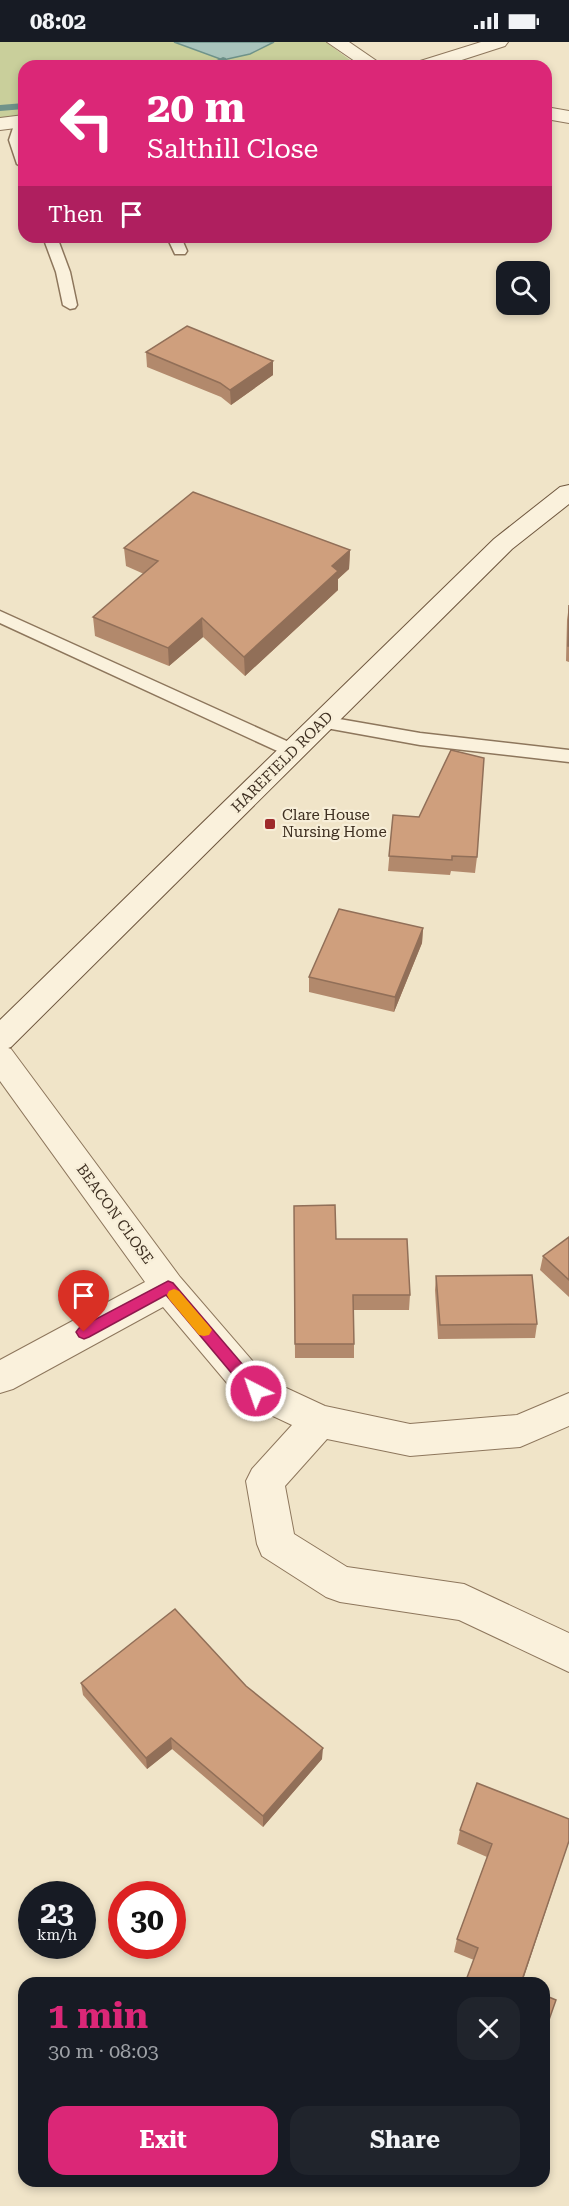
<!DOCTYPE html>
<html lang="en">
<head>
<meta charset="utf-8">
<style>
  :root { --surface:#171b24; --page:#20242c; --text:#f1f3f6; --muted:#9ea1a6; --accent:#db2777 }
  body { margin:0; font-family:"Roboto Serif",serif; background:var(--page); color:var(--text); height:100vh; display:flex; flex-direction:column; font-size:22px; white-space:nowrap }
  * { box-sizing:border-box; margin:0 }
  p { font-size:20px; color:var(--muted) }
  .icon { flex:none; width:33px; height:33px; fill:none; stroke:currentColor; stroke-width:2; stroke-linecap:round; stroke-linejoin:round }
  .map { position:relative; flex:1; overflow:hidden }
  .details { position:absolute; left:18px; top:1935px; width:532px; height:210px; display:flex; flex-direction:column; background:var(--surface); border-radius:18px; box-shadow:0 3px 9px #0003 }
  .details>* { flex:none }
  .hud { position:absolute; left:18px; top:18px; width:534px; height:183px; border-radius:18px; box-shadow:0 3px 9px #0003; background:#db2777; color:#fff; overflow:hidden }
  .buttons { position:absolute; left:496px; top:219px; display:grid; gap:12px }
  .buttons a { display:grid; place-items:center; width:54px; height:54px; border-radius:12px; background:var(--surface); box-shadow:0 3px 9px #0003; font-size:30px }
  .speed { position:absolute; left:18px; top:1839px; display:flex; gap:12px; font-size:30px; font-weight:700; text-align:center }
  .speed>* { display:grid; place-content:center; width:78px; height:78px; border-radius:50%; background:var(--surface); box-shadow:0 3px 9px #0003; line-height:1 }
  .speed small { font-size:15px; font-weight:400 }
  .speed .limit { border:9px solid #d22; background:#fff; color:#111 }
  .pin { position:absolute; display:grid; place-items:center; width:51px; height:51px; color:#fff; margin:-62px -26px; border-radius:50% 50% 50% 0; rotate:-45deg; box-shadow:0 0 6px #0007 }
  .pin .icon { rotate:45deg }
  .me { position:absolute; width:66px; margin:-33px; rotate:319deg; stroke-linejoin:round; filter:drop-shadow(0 0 4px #0008) }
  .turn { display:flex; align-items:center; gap:21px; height:126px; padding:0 30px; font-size:27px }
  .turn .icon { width:78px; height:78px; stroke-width:2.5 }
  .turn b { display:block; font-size:42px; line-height:51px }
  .then { display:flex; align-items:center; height:57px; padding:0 30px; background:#0003; gap:12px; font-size:22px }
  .round { display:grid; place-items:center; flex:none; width:63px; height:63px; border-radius:18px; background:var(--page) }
  .overview { display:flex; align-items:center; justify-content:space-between; height:102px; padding:0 30px }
  h1 { font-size:36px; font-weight:700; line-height:45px; color:var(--accent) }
  .action { display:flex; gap:12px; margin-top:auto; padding:12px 30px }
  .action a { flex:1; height:69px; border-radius:18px; background:var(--accent); color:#fff; font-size:24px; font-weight:700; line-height:69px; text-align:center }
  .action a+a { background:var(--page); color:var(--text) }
  .status { display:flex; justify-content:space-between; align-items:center; height:42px; padding:0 30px; background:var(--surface); direction:ltr }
  .status svg { height:16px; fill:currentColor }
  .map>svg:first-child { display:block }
  .green { fill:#c9cf9b }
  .water { fill:#a9c4bc; stroke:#6f938a; stroke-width:1.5 }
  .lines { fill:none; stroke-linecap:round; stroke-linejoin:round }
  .stream { fill:#6f938a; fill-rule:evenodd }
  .lane-casing { stroke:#8d765c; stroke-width:3 }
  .street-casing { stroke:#8d765c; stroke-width:2 }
  .secondary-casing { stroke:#6f573f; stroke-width:2 }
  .lane { fill:#faf1dc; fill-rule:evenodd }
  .street { fill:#faf1dc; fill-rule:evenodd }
  .secondary { fill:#faf1dc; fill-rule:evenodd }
  .wall { fill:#b2896c }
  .shaded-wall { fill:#916f58 }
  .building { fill:#cf9f7d; stroke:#916f58; stroke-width:1.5 }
  .route { fill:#db2777; stroke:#8e194d; stroke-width:1.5 }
  .slow { fill:#f59e0b }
  .poi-dot { fill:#9e2a2b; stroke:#f7eed8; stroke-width:2 }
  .labels { text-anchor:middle; stroke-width:4.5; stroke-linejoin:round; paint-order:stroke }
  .street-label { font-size:15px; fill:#3d2e20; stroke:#f7eed8 }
  .poi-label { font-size:15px; fill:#3d2e20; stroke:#f7eed8; text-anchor:start }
</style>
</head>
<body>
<div class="status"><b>08:02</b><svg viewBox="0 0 49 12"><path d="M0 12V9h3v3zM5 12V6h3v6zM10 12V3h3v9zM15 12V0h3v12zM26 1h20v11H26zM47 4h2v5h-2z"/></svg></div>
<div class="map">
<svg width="569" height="2164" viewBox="0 0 569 2164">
  <rect width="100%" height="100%" fill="#f0e4c8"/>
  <path class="green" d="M0,0H326L350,18V24H24V75L0,78Z"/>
  <path class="water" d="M174,0H274L250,12L223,18Z"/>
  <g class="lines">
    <path class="stream" d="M223,15L226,16V20L215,24H204Z
      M24,61V67L0,69V63Z"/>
    <defs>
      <path id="lane" d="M22,76L24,77V126L17,122L9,98L15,80Z
        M43,195H57L70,230L77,263L75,266L70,267L63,263L56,230Z
        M167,195H181L187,209L185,212H175Z
        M0,569L300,705L303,709L300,713L293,715L286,713L0,581Z
        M322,674L420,691L569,708V720L420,703L315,684L313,680L315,676Z"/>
      <path id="street" d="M327,0H349L384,24H362Z
        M481,0H508L505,4L443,24H415L417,20Z
        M546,65L569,69V81L546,77Z
        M24,73V85L0,88V76Z
        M0,1003L11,1007L180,1235L269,1338L325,1364L410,1382L517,1373L569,1351V1384L520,1405L410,1414L327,1397L285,1444L294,1492L347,1525L464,1542L569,1591V1630L459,1578L340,1560L326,1555L262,1514L257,1502L246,1439L252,1427L292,1383L243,1360L163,1265L13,1347L0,1351V1318L145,1240L0,1039Z"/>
      <path id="secondary" d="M569,443V462L512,507L11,1005L0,1009V978L494,497L560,445Z"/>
    </defs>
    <use href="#lane" class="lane-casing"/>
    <use href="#street" class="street-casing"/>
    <use href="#secondary" class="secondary-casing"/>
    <use href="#lane" class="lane"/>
    <use href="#street" class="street"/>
    <use href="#secondary" class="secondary"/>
  </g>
  <path class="wall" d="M146,310L273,333L231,363L221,355L147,325Z
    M124,506L350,508L349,527L338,537V548L245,634L203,595L169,624L95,594L93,575L144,532L126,524Z
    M569,563V620L566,619L567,578Z
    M393,773L477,815L475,831L451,829L450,833L388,829Z
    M423,886L422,901L394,970L309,950V935Z
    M294,1164L336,1197L410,1253L409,1268H354V1316H295Z
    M569,1195V1255L540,1228L543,1214Z
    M436,1234L537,1282L535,1296L438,1297L435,1248Z
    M81,1641L246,1644L322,1717L263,1785L172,1707L147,1727L83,1653Z
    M477,1741L522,1941L474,1918L454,1910L457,1897L487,1815L457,1802L460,1788Z"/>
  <path class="shaded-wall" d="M273,319V333L231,363L230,348Z
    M350,508L349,527L338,537V548L245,634L244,615L332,524Z
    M202,576L203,595L169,624L168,606Z
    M423,886L422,901L394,970L395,955Z
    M171,1696L172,1707L147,1727L146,1716Z
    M323,1706L322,1717L263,1785V1774Z
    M569,1799L522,1941H521Z"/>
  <path class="building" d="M187,284L273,319L230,348L220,341L146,310Z
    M193,450L350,508L332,524L338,529L244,615L202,576L168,606L93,575L158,519L124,506Z
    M569,563V604H568Z
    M451,708L484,716L477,815L452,814V818L389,814L393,773L419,775Z
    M339,867L423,886L395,955L309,935Z
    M335,1163L336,1197H407L410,1253H353L354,1302H295L294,1164Z
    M569,1195V1238L543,1214Z
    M532,1233L537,1282L440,1283L436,1234Z
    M175,1567L246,1644L323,1706L263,1774L171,1696L146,1716L81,1641Z
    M477,1741L569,1777V1799L521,1941H465L478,1906L457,1897L492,1802L460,1788Z
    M544,1953L556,1958L544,1992Z"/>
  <path class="route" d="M168,1239L173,1241L261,1344L263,1349L261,1353L256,1355L250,1353L166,1253L89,1295L84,1297L79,1295L76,1290L79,1286Z"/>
  <path class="slow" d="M174,1247L179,1249L209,1284L212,1288L209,1293L204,1294L199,1293L169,1257L167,1253L169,1249Z"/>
  <rect class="poi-dot" x="264" y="776" width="12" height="12" rx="3"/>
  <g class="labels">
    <g class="street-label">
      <text transform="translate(282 720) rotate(-45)" y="5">HAREFIELD ROAD</text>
      <text transform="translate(115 1172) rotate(54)" y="5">BEACON CLOSE</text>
    </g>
    <g class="poi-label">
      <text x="282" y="778">Clare House<tspan x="282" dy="17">Nursing Home</tspan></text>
    </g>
  </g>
</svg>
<div class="buttons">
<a><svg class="icon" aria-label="search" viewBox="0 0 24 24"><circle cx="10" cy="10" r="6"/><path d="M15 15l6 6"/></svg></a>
</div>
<div class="speed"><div>23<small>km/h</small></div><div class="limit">30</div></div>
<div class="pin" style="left:84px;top:1290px;background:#d93025"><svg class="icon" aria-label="arrive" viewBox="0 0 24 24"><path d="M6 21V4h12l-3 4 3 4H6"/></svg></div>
<svg class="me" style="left:256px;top:1349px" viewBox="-20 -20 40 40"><circle r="17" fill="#db2777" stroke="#fff" stroke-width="3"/><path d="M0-11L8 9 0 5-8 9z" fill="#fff"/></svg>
<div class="hud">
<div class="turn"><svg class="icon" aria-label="left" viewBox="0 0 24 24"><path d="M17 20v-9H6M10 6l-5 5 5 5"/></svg><div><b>20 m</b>Salthill Close</div></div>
<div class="then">Then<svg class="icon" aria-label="arrive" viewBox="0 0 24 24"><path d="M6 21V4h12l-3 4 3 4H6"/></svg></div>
</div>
<section class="details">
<div class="overview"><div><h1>1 min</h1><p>30 m · 08:03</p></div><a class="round"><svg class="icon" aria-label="close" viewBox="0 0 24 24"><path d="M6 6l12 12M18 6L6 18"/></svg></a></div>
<div class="action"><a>Exit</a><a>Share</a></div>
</section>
</div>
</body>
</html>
